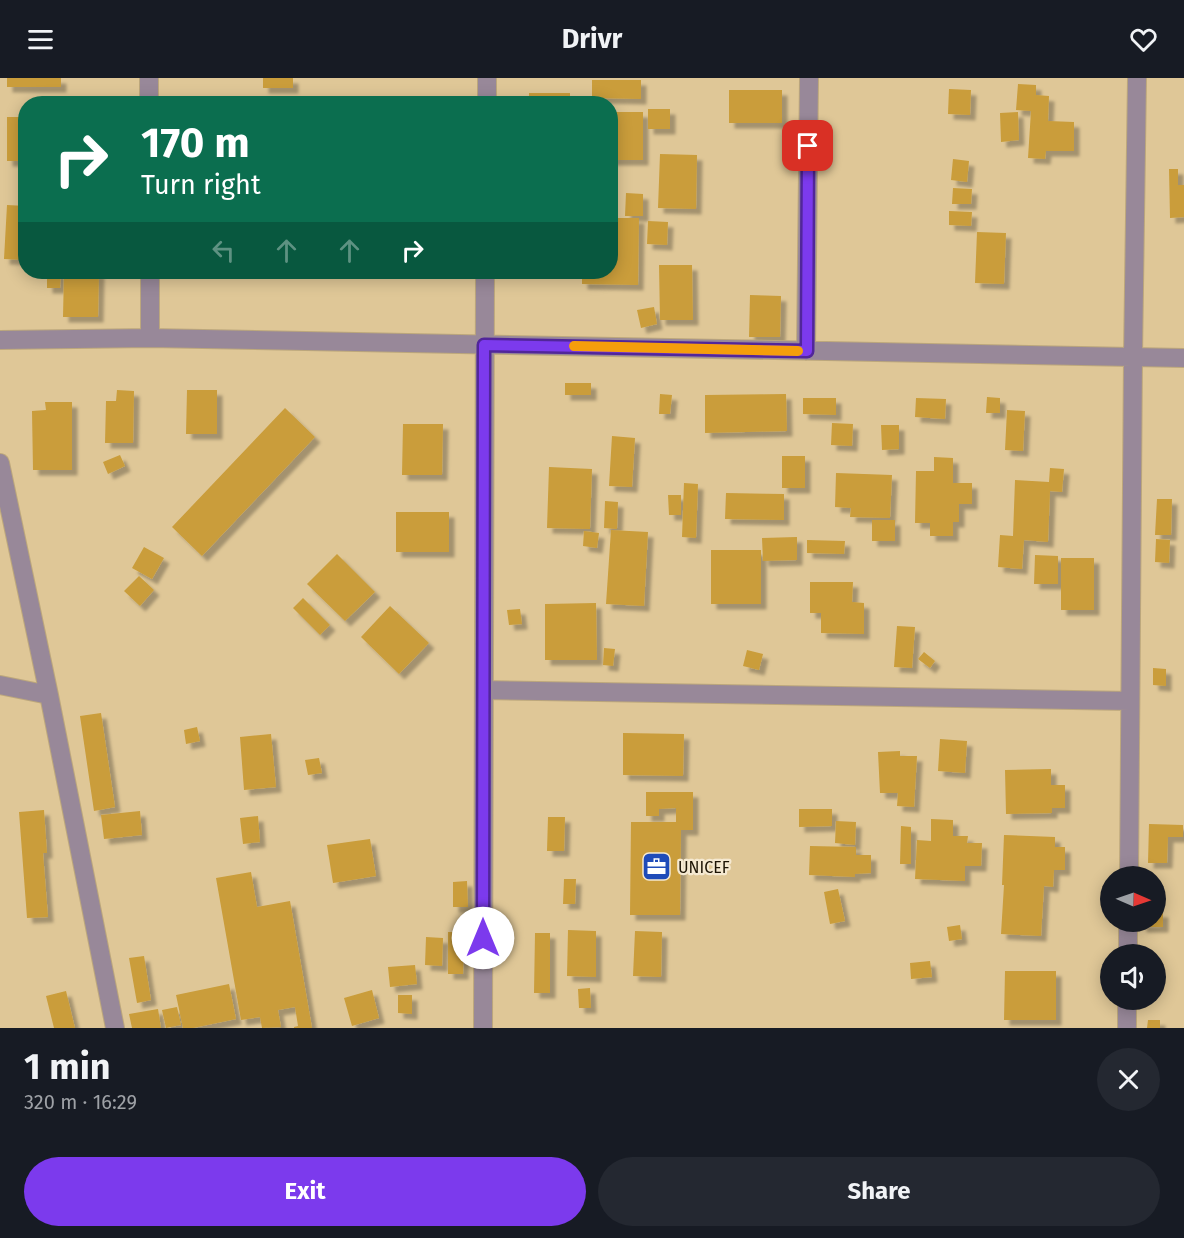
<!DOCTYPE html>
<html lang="en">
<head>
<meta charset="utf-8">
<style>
  :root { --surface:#171b24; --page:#242831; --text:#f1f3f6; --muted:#9ea1a6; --accent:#7c3aed }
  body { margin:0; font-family:"Fira Sans",sans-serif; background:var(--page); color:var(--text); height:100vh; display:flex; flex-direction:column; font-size:22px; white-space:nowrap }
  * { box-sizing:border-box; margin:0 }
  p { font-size:20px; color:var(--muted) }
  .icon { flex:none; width:33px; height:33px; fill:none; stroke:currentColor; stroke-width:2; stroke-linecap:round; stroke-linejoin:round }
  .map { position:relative; height:950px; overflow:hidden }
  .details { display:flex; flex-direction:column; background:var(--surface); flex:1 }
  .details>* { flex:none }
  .banner { position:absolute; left:18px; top:18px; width:600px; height:183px; border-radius:24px; box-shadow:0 3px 15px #0003; background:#0b6e4f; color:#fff; overflow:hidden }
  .needle { width:39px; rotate:92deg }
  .tools { position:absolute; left:1100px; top:788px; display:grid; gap:12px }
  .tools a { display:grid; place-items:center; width:66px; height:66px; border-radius:50%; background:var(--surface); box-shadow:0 3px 15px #0003; font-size:30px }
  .pin { position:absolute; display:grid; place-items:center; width:51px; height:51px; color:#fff; margin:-26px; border-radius:12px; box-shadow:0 3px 9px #0006 }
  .me { position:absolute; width:66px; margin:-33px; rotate:0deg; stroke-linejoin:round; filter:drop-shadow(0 0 4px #0008) }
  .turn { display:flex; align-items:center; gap:21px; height:126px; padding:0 24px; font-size:27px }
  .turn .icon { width:78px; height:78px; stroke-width:2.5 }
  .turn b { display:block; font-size:42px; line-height:51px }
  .lanes { display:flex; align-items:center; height:57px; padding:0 24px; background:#0003; justify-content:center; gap:30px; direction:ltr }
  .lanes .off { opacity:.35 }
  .round { display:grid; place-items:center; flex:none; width:63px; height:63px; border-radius:32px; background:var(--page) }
  .head { display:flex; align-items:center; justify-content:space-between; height:102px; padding:0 24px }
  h1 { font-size:36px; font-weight:700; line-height:45px }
  .cta { display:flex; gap:12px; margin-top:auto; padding:12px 24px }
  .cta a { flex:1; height:69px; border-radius:36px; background:var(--accent); color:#fff; font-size:24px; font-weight:700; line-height:69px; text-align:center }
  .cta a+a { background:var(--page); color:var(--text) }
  header { display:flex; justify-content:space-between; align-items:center; height:78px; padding:0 24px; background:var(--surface); font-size:27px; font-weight:700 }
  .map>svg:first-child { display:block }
  .building { fill:#ca9d3a; filter:url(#shadow) }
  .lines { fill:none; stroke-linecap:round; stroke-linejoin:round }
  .minor-casing { stroke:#bca77c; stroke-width:20 }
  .minor { stroke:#988899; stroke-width:18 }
  .route-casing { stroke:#51269a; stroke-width:15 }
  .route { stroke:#7c3aed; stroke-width:10 }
  .slow { stroke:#f59e0b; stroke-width:10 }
  .labels { text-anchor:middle; stroke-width:4.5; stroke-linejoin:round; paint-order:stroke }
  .poi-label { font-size:16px; fill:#1c1303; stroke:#f5e9d1; text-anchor:start }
</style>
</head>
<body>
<header><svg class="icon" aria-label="menu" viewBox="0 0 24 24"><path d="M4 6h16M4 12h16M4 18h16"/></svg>Drivr<svg class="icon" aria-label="heart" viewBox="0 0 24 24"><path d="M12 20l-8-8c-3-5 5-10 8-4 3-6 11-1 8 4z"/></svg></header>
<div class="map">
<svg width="1184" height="950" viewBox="0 0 1184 950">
  <defs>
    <filter id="shadow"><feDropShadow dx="5.5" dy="5.5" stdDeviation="1.5" flood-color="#0004"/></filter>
  </defs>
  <rect width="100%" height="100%" fill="#dfc797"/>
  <path class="building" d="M7,0H61V9H7Z
    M263,0H293V10H263Z
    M592,2H641V21L592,20Z
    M1018,6L1036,7V17L1049,18L1048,43L1074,44V73H1046L1045,81L1028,80L1031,33L1016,32Z
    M949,11L971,12L970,37L948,36Z
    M729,12H782V45H729Z
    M529,15H570V26H529Z
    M648,31H670V51H648Z
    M610,34H643V82H610Z
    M1018,34L1019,62L1001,64L1000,35Z
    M7,39H26V83H7Z
    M660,76L697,77L696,131L658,130Z
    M953,81L969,83L967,104L951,102Z
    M1169,91H1178V107H1184V139L1170,140Z
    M953,110L972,111L971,126H952Z
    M626,115L643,116V138H625Z
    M7,127L26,128V182L4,181Z
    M949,133L972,134L971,148L949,147Z
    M610,140H639L638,207L582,206V194H610Z
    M648,143L668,144L667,167L647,166Z
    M977,154L1006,155L1004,206L975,205Z
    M659,187H692L693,242H660Z
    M47,194H61L60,210H47Z
    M64,194H99L98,239H63Z
    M750,217L781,218L780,259H749Z
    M654,229L657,246L641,250L637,232Z
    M565,305H591V317H565Z
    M117,312L134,313L133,365H105L106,323H116Z
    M187,312H217V356H186Z
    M660,316L672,317L670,336H659Z
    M786,316L787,353L705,355V317Z
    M987,319L1000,320V335H986Z
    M803,320H836V337L803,336Z
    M916,320L946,321L945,341L915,339Z
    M45,324H72V392H33L32,333L46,332Z
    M285,330L315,359L202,478L172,449Z
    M1007,332L1025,333L1023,373L1005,372Z
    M832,345L853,346L852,368L831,367Z
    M403,346H443L442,397H402Z
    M881,347H899V371L882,372Z
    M612,358L635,360L632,409L609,408Z
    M120,377L125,388L108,396L103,384Z
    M782,378H805V410H782Z
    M934,379L953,380V405H972V426H959V444H953V458H930V445H915L916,393H934Z
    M549,389L592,391L590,451L547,450Z
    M1050,390L1064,391L1062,414L1050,413L1048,464L1024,462L1022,491L998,489L1000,457L1013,458L1015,402L1049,404Z
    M836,395L892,397L890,440L850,439L851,430L835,429Z
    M684,405L698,406L696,460L682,459Z
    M726,415L784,416V442L725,441Z
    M668,417H681V437H669Z
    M1157,421H1172L1171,457H1155Z
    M605,423L618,424L617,451L604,450Z
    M396,434H449V474H396Z
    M872,442H895V463H872Z
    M611,452L648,454L644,528L606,526Z
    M584,453L599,455L597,470L583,468Z
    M797,459V482L763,483L762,460Z
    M1156,461L1170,462L1169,485L1155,484Z
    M807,462L845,463L844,476L807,475Z
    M144,469L164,480L152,501L132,490Z
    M711,472H761V526H711Z
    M337,476L375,514L345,543L307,506Z
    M1035,477L1058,478V506H1034Z
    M1061,480H1094V532H1061Z
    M139,498L154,512L140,528L124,513Z
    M810,504H853L852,524L864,525V556L821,555V535H810Z
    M303,520L330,547L320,557L293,530Z
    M596,525L597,582H545V526Z
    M390,528L429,565L399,596L361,559Z
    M520,531L522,546L509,547L507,532Z
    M897,548L915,549L912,590L894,589Z
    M604,570L615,571L613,588L603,587Z
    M747,572L763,576L759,592L743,588Z
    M924,574L935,583L930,590L918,581Z
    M1153,590L1166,591V608L1153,607Z
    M101,635L115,729L94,733L80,638Z
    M197,649L200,663L186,666L184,652Z
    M623,655L684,656L683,698L623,697Z
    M271,656L276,709L244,712L240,659Z
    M940,661L967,663L965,695L938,693Z
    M900,673V678H917L914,729L897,728L898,715H880L878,674Z
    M319,680L322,695L308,697L305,682Z
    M1051,691V707H1065V730H1052V735L1006,736L1005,692Z
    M646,714H693V752H681L680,837H630L631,744H676V730L659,731V738H646Z
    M799,731H832V748L799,749Z
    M44,732L47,775H43L48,839L27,840L19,734Z
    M140,733L142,757L104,761L101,737Z
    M258,738L260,764L243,766L240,740Z
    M548,739H565L564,773H547Z
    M931,741L953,742V758H968L967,765H982L981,788H965V803L915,801L917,762L931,763Z
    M836,743L856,744L855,767L835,765Z
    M1149,746L1183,747V759H1168L1167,785H1148Z
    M901,748L911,749V786H900Z
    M1004,757L1055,759V769H1065V792H1054L1053,809L1044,808L1041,858L1001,856L1004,807H1002Z
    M370,761L376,798L333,805L327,767Z
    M810,768L856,769V777H871V795L855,796V799L809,797Z
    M251,794L257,829L290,823L312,950H294V949L298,948L295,929L278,932L281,949L262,950L260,939L241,942L216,800Z
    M564,801H576L575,826H563Z
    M467,803L468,829H453V804Z
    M838,811L845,843L830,846L824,814Z
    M1155,834H1163V849H1141V843H1155Z
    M960,847L962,861L949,863L947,849Z
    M568,852L596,853V899L567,898Z
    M635,853L662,854L661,899L633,898Z
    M448,854H464L463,896H448Z
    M535,855H550V915H534Z
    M426,859L443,860L442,888L425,887Z
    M144,878L151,922L137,925L129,880Z
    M930,883L932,899L911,901L910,885Z
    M415,887L417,906L390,909L388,889Z
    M1005,893H1056V942H1004Z
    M229,906L236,941L193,950H183L176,917Z
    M590,910L591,930H579L578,911Z
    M372,912L379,940L352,948L344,920Z
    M66,913L75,950H54L46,918Z
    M398,917H412V936L398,935Z
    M177,929L181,947L166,950L162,932Z
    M158,931L161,950H132L129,936Z
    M1148,942H1160V950H1147Z"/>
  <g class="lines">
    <defs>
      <path id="minor" d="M149,0V26
        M487,26V0
        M150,194V260
        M0,262L150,260L1184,280
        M806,273L809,0
        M0,385L49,617L115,950
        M0,607L49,617
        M484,612L1130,623
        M1129,798L1133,279L1137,0
        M1128,876V843
        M483,950L485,194
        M1127,950V921"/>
    </defs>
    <use href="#minor" class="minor-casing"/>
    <use href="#minor" class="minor"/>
  </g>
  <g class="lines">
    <defs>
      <path id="route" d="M483,860L484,267L807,273L808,68"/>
    </defs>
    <use href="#route" class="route-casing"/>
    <use href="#route" class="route"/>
    <path class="slow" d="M574,268L798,273"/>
  </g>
  <defs>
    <symbol id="office-square" viewBox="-11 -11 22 22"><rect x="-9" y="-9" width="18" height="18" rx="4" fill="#1f4cb9" stroke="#f5e9d1"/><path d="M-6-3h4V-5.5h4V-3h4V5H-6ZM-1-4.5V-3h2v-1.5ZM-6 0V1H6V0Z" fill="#fff"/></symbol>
  </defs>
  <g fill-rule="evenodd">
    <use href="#office-square" x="640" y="772" width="33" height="33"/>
  </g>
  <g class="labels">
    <g class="poi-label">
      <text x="678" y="795">UNICEF</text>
    </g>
  </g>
</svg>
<div class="tools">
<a><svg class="needle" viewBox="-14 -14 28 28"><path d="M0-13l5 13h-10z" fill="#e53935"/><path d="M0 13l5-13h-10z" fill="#9ea1a6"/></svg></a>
<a><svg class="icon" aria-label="sound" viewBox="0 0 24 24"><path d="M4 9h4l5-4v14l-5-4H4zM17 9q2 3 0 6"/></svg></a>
</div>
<div class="pin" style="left:808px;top:68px;background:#d93025"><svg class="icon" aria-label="arrive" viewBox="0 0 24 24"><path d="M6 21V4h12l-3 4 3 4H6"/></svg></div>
<svg class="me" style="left:483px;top:860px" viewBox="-20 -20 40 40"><circle r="19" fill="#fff"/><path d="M0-13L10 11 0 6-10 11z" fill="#7c3aed"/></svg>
<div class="banner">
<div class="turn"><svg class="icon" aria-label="right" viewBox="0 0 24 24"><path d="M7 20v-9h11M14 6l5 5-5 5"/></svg><div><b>170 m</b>Turn right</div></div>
<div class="lanes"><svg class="icon off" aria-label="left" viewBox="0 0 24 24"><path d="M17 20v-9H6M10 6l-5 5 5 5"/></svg><svg class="icon off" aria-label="ahead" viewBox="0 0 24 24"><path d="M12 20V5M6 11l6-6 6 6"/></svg><svg class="icon off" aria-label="ahead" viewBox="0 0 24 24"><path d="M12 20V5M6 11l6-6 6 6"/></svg><svg class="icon" aria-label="right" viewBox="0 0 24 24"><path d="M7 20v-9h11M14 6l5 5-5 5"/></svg></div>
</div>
</div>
<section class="details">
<div class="head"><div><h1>1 min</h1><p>320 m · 16:29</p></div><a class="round"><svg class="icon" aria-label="close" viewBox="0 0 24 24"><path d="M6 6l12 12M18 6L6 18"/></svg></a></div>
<div class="cta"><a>Exit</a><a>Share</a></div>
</section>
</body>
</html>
